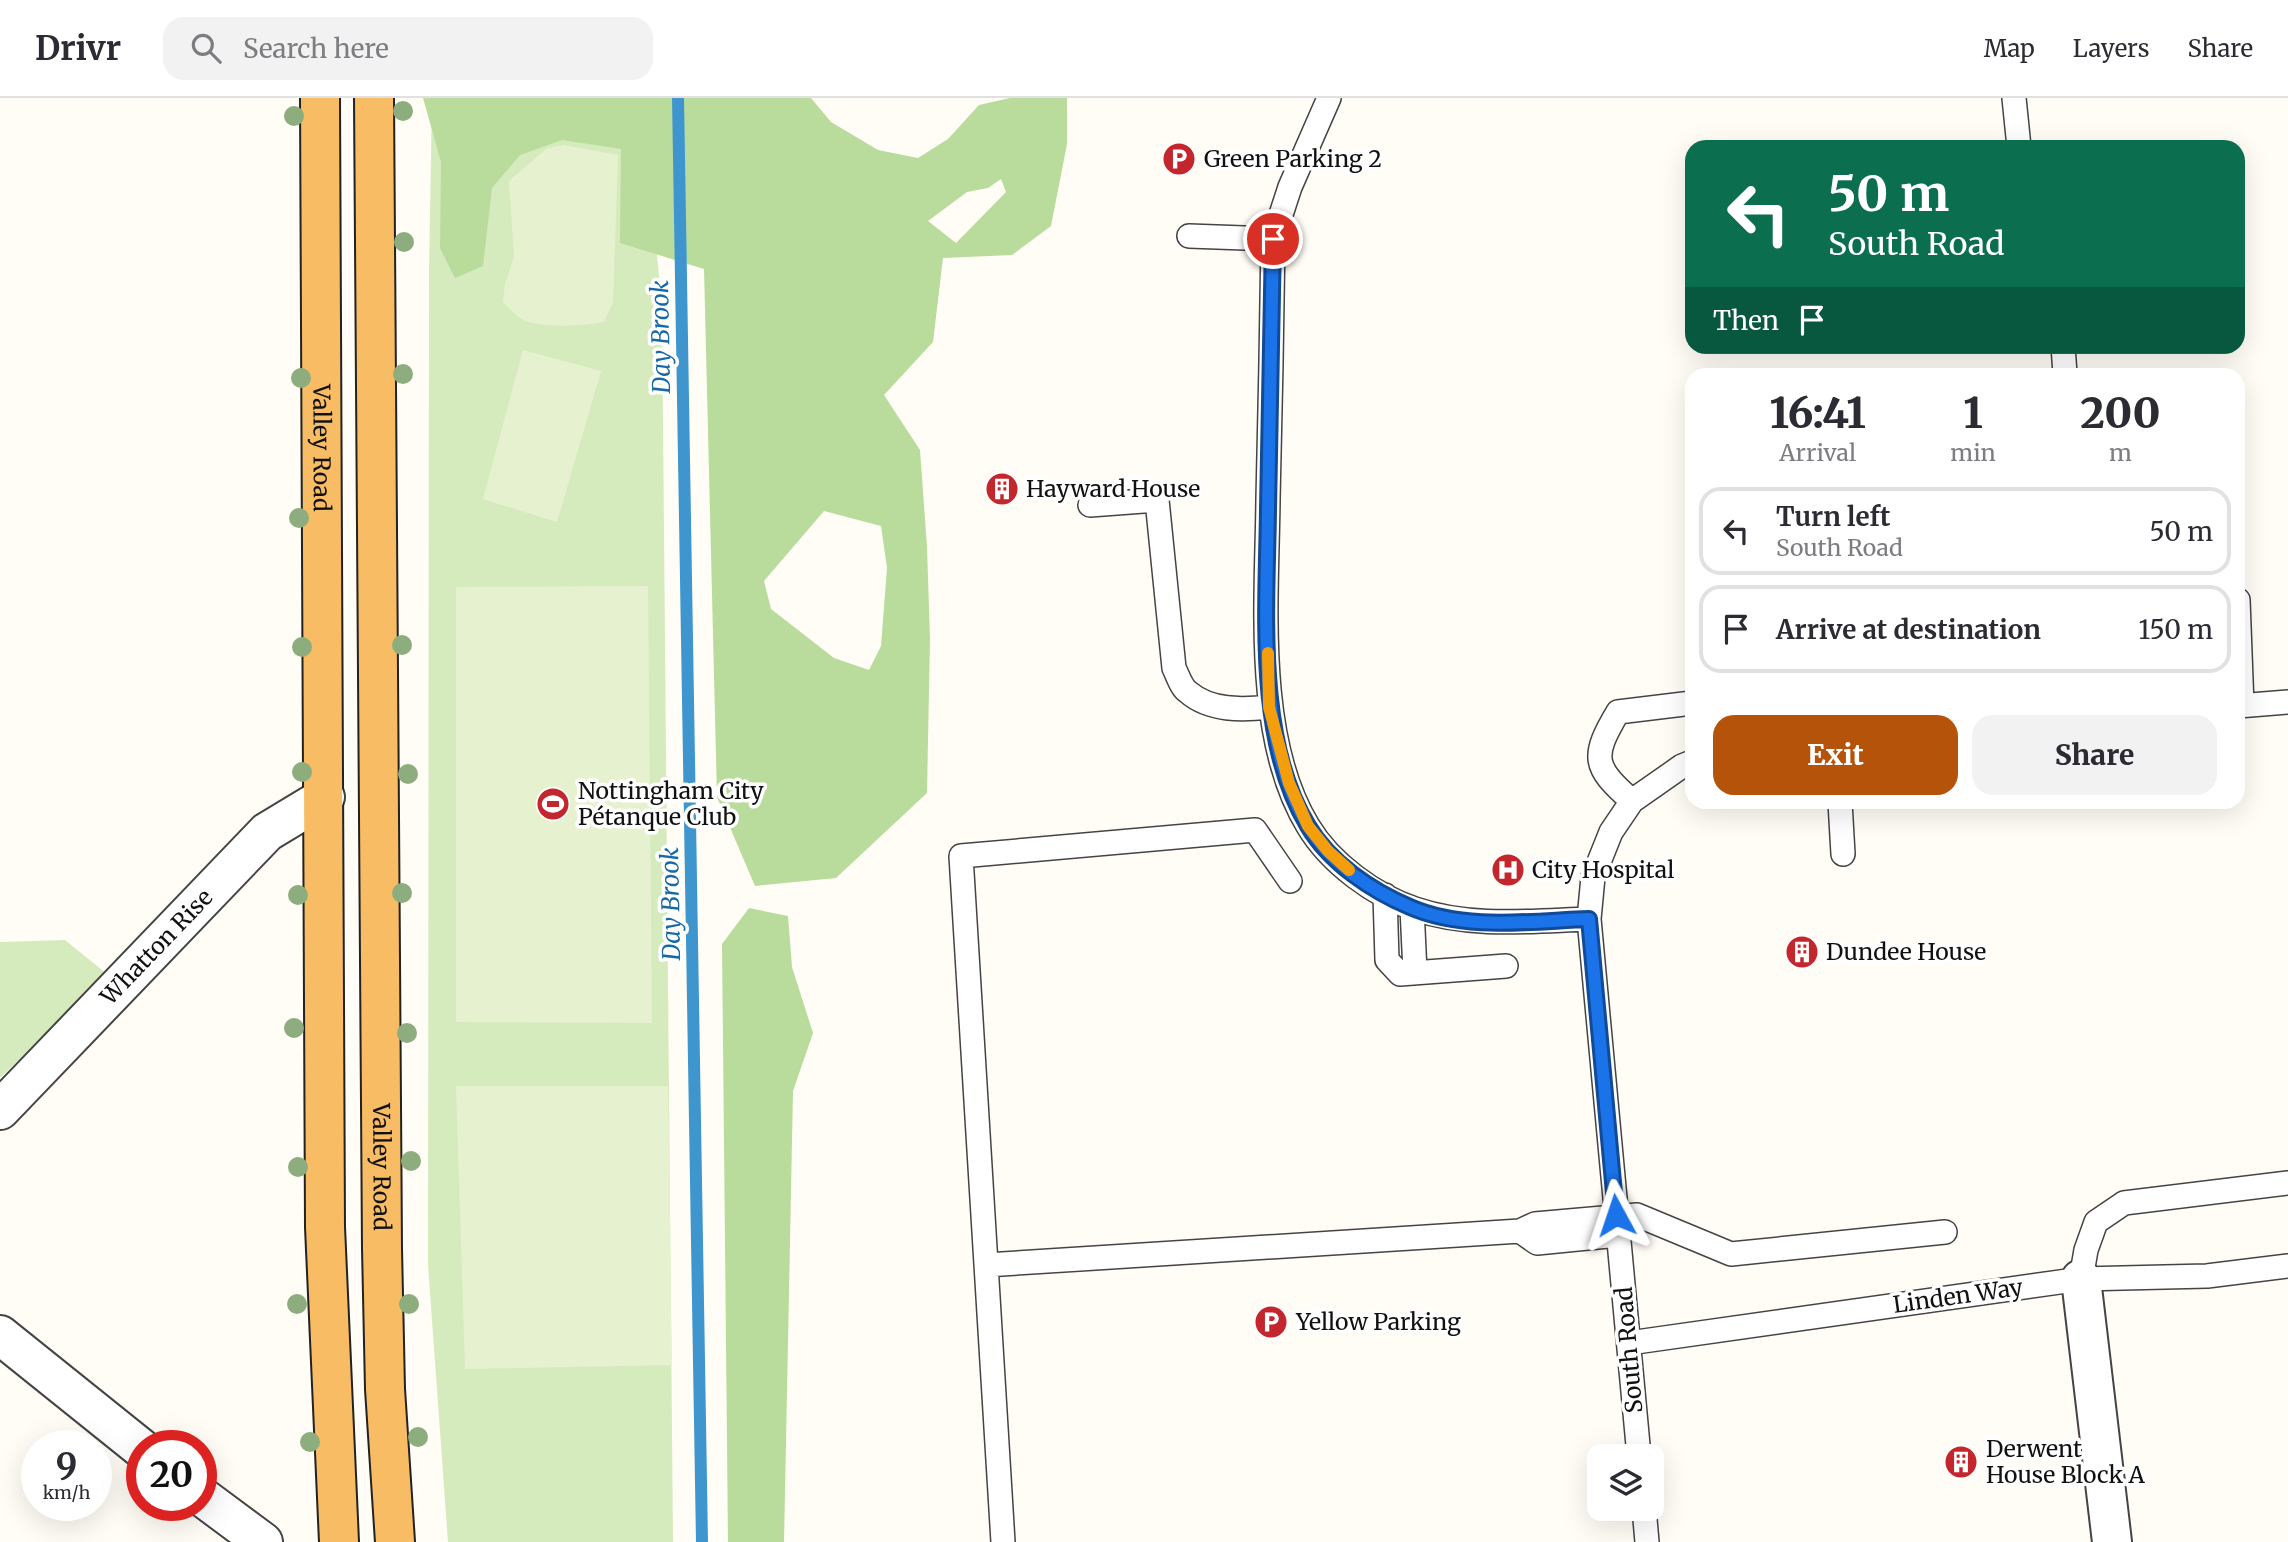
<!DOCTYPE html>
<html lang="en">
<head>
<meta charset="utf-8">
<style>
  :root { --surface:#fff; --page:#f2f2f3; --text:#2b2b33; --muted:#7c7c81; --line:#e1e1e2; --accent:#b45309 }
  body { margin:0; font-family:Merriweather,serif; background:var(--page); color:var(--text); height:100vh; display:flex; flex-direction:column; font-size:26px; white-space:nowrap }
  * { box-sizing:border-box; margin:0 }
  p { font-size:23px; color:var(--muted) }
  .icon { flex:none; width:38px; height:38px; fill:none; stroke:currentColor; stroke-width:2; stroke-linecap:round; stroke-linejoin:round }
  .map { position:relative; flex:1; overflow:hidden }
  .panel { position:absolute; left:1685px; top:270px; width:560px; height:441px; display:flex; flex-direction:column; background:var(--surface); border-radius:21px; box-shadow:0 7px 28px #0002 }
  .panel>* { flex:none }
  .banner { position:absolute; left:1685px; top:42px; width:560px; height:214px; border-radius:21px; box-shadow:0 7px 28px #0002; background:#0b6e4f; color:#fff; overflow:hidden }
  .tools { position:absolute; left:1587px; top:1346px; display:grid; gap:14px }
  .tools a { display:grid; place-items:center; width:77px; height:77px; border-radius:14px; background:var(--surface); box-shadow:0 7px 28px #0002; font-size:35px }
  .speed { position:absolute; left:21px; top:1332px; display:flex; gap:14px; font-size:35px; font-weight:700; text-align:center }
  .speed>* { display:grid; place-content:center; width:91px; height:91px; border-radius:50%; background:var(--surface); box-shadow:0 7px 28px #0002; line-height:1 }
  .speed small { font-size:18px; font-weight:400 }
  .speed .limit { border:10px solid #d22; background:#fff; color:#111 }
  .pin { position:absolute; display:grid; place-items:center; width:60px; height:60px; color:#fff; margin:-30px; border:4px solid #fff; border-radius:50%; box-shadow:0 2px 7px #0007 }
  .me { position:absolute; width:77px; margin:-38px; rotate:355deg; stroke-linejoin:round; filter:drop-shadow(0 0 5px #0008) }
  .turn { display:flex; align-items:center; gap:24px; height:147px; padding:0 28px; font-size:32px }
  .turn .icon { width:91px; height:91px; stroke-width:2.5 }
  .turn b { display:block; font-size:49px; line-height:60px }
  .then { display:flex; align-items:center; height:66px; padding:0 28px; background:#0003; gap:14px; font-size:26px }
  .eta { display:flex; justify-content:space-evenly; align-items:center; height:119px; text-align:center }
  .eta b { font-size:42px; font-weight:800; line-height:49px }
  .cta { display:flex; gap:14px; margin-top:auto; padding:14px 28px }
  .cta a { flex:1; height:80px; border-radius:21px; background:var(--accent); color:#fff; font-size:28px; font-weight:800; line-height:80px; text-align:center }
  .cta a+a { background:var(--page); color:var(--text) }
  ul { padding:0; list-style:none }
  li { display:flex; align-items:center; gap:21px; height:88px; margin:0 14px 10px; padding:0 14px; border:4px solid var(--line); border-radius:21px }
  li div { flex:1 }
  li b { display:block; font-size:26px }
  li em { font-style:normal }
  header { display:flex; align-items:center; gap:42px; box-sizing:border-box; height:98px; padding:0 35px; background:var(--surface); border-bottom:2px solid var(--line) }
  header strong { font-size:33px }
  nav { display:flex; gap:38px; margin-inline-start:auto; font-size:24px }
  .search { width:490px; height:63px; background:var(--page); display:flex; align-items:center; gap:18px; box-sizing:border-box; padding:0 24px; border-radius:21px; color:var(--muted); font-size:26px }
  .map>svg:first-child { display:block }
  .green { fill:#d5ebbd }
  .forest { fill:#b9dc9c; fill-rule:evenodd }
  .pitch { fill:#e6f2cf }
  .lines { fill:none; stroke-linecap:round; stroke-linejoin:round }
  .stream { stroke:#3f96cf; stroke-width:12 }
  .service-casing { stroke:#444; stroke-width:26 }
  .minor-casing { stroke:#444; stroke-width:42 }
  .trunk-casing { stroke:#222; stroke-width:42 }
  .service { stroke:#fff; stroke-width:23 }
  .minor { stroke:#fff; stroke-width:38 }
  .trunk { stroke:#f7bc64; stroke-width:38 }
  .tree { fill:#8dad7f }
  .route-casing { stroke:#114b97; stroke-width:18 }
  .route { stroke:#1a73e8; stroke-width:12 }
  .slow { stroke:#f59e0b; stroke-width:12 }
  .labels { text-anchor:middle; stroke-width:7; stroke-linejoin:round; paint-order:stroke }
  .poi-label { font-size:23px; fill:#111; stroke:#fff; text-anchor:start }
  .street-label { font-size:23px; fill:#111; stroke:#fff }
  .water-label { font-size:24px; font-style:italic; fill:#1768a6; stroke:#fff }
</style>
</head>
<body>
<header>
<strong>Drivr</strong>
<div class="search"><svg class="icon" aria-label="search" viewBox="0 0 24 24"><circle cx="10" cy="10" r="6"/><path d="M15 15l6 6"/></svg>Search here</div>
<nav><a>Map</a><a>Layers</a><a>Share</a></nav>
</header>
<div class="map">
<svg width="2288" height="1444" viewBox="0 0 2288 1444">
  <rect width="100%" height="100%" fill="#fffdf5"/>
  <path class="green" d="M432,0H663L653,116L662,209L673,1444H448L428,1167L429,173Z
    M65,842L107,876L0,980V844Z"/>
  <path class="forest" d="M423,0H811L831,24L878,52L918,60L948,41L979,7L1010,0H1067V46L1051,128L1012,157L943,160L933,244L884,297L920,352L927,449L930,540L927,695L836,780L755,788L717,699L704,171L620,145L621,51L562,42L520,57L492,90L483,168L455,180L440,150L441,64ZM1001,81L1006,94L956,145L928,123L967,94L988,90ZM824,413L881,428L887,470L881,548L869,572L834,560L771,511L764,483Z
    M749,810L788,818L792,869L813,935L793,993L784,1444H728L722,846Z"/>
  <path class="pitch" d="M564,47L618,57L613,204L604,224C583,228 538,231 520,220C514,216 508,209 503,204L505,186L514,159L509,83L547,50Z
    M523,252L601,273L557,424L483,401Z
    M648,488L652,925L456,924V489Z
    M456,988H668L672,1267L465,1271Z"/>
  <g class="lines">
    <path class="stream" d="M678,0L702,1444"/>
    <defs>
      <path id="service" d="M1329,0L1290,89L1273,141C1272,228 1270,314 1268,401C1267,501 1254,640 1308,728C1330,765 1375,798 1415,811C1471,830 1531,823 1589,821
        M2014,0L2019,49
        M1189,138L1273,141
        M2063,248L2065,276
        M1090,407L1157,402L1174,570C1178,578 1181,589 1188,594C1210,613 1242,612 1269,609
        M2238,502L2242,608
        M2238,608L2288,604
        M1632,703C1593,669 1591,659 1618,614L1692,605
        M1840,704L1843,756
        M1385,797L1387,862L1400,876L1506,868
        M1412,810L1415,874
        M1520,1133L1537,1145L1618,1137
        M986,1167L1520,1133L1535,1126L1637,1117L1731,1156L1945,1134
        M2081,1181L2086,1152L2096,1124L2124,1105L2288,1085
        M1629,1245L2081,1181L2207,1178L2288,1168
        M1639,1358L1589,821L1593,779L1611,734L1632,703L1682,668L1692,664
        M1644,1410L1647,1444
        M1003,1444L961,758L1255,732L1290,783"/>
      <g id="minor">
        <path id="s1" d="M0,1012L267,734L325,699"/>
        <path d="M2081,1181L2112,1444"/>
        <path d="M0,1237L142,1351"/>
        <path d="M201,1398L263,1444"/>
      </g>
      <g id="trunk">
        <path id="s2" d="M320,0L325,1129L339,1444"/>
        <path id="s3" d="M374,0L382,1150L385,1291L395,1444"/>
      </g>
    </defs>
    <use href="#service" class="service-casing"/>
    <use href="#minor" class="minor-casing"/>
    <use href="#trunk" class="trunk-casing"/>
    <use href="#service" class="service"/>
    <use href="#minor" class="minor"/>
    <use href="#trunk" class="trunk"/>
  </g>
  <g class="tree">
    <circle cx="403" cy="13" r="10"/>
    <circle cx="294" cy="18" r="10"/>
    <circle cx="404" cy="144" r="10"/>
    <circle cx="403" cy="276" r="10"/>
    <circle cx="301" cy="280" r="10"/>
    <circle cx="299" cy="420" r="10"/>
    <circle cx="402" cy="547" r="10"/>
    <circle cx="302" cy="549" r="10"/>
    <circle cx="302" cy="674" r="10"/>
    <circle cx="408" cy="676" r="10"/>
    <circle cx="402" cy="795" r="10"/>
    <circle cx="298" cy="797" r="10"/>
    <circle cx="294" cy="930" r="10"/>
    <circle cx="407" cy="935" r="10"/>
    <circle cx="411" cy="1063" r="10"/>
    <circle cx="298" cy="1069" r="10"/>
    <circle cx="297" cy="1206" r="10"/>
    <circle cx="409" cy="1206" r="10"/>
    <circle cx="418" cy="1339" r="10"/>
    <circle cx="310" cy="1344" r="10"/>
  </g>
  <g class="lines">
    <defs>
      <path id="route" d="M1273,141C1272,231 1269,321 1268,411C1267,510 1255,641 1308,728C1330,765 1372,793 1410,809C1465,833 1531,823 1589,821L1616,1117"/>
    </defs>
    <use href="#route" class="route-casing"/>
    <use href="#route" class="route"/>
    <path class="slow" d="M1268,555L1269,609L1289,685L1308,728L1328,753L1349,772"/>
  </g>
  <defs>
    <symbol id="parking-disc" viewBox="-11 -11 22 22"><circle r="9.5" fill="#c4262e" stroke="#fff"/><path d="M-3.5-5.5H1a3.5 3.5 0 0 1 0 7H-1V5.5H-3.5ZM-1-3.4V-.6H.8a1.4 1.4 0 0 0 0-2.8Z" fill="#fff"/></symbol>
    <symbol id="building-disc" viewBox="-11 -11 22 22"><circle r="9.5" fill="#c4262e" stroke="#fff"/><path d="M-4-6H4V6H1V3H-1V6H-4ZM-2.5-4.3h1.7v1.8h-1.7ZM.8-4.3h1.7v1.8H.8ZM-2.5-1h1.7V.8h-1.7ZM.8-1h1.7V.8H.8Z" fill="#fff"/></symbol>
    <symbol id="stadium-disc" viewBox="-11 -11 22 22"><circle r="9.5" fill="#c4262e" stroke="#fff"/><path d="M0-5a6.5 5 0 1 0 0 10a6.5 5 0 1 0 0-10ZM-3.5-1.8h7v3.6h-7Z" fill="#fff"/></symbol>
    <symbol id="hospital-disc" viewBox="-11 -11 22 22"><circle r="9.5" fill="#c4262e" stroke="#fff"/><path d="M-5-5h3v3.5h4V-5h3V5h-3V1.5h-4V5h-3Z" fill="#fff"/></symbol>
  </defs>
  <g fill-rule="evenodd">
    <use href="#parking-disc" x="1160" y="42" width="38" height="38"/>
    <use href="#building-disc" x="983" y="372" width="38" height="38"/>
    <use href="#stadium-disc" x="534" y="687" width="38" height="38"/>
    <use href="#hospital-disc" x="1489" y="753" width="38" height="38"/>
    <use href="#building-disc" x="1783" y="835" width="38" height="38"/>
    <use href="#parking-disc" x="1252" y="1205" width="38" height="38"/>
    <use href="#building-disc" x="1942" y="1345" width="38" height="38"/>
  </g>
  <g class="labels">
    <g class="poi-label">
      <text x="1204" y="69">Green Parking 2</text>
      <text x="1026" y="399">Hayward House</text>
      <text x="578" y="701">Nottingham City<tspan x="578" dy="26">Pétanque Club</tspan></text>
      <text x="1532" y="780">City Hospital</text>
      <text x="1826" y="862">Dundee House</text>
      <text x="1296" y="1232">Yellow Parking</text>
      <text x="1986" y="1359">Derwent<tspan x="1986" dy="26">House Block A</tspan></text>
    </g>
    <g class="street-label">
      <text dy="8" stroke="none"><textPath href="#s2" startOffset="350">Valley Road</textPath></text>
      <text dy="8" stroke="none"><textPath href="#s1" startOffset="226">Whatton Rise</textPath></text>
      <text dy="8" stroke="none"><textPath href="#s3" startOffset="1069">Valley Road</textPath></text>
      <text transform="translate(1958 1198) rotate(-8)" y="8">Linden Way</text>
      <text transform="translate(1629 1252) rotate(-95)" y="8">South Road</text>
    </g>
    <g class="water-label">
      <text transform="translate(661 239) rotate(-91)" y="8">Day Brook</text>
      <text transform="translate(671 806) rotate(-91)" y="8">Day Brook</text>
    </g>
  </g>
</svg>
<div class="tools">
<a><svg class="icon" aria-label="layers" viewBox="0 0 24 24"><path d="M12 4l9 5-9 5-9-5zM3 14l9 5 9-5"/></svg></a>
</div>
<div class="speed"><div>9<small>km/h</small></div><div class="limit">20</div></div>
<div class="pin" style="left:1273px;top:141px;background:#d93025"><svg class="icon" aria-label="arrive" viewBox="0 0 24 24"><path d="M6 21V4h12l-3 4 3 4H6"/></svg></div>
<svg class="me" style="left:1616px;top:1117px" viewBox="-20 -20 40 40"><path d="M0-17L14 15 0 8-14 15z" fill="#1a73e8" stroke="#fff" stroke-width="4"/></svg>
<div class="banner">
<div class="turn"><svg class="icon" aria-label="left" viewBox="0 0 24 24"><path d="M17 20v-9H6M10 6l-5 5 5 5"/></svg><div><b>50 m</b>South Road</div></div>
<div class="then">Then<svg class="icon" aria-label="arrive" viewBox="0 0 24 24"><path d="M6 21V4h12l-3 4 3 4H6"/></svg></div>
</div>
<section class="panel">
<div class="eta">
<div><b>16:41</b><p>Arrival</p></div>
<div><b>1</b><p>min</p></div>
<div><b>200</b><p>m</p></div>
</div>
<ul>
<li><svg class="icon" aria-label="left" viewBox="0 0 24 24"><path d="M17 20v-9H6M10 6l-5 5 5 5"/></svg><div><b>Turn left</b><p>South Road</p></div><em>50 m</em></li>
<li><svg class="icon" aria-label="arrive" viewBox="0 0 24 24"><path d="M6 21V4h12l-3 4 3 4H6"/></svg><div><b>Arrive at destination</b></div><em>150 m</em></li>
</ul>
<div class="cta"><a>Exit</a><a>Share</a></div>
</section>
</div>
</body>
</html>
